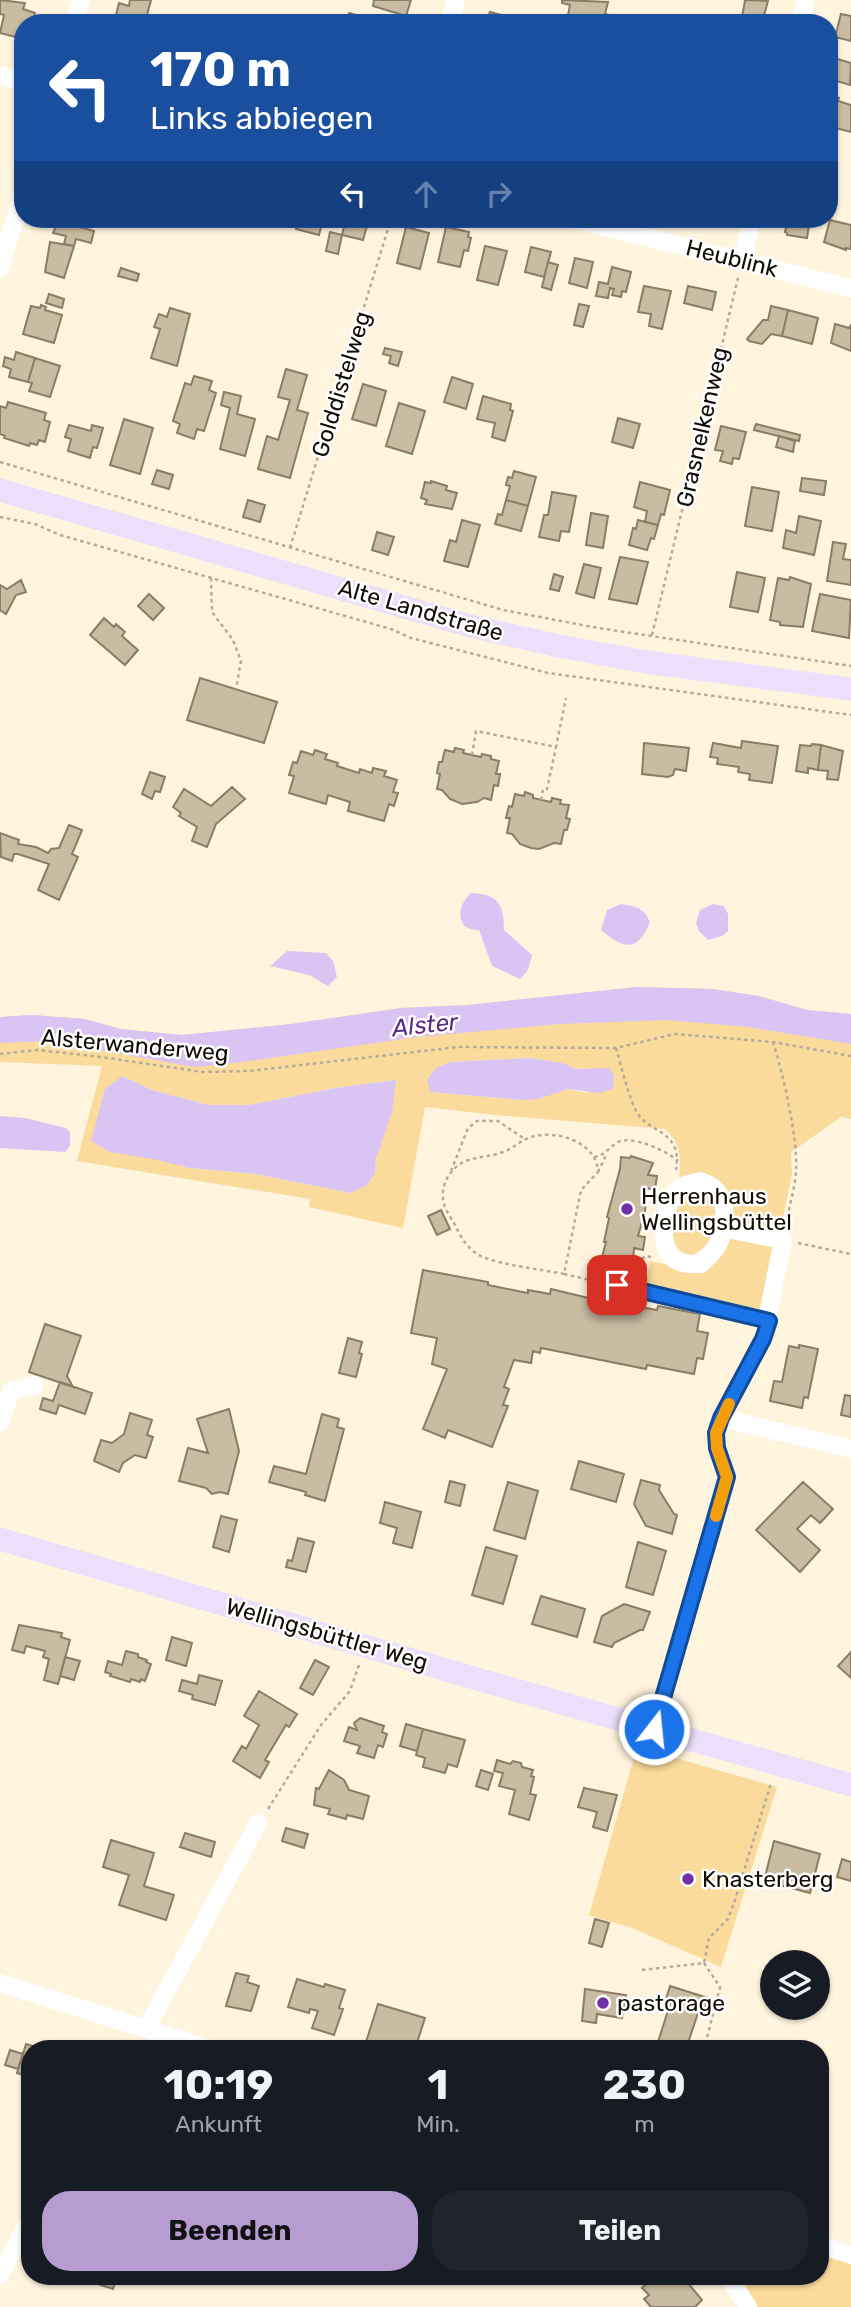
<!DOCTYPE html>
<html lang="de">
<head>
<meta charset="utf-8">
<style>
  :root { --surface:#171b24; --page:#20242c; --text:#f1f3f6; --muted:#9ea1a6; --accent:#b79cd2 }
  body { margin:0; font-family:Rubik,sans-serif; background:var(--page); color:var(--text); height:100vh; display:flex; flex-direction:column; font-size:26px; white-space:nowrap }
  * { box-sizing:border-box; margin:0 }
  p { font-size:23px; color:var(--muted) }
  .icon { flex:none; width:38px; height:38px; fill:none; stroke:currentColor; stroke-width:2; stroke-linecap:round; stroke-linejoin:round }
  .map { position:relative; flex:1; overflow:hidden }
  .drawer { position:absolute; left:21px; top:2040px; width:808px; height:245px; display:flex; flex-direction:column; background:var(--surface); border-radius:28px; box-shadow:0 2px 5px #0004 }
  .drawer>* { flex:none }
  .banner { position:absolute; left:14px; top:14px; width:824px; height:214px; border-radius:28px; box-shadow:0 2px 5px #0004; background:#1a4fa0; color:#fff; overflow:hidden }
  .tools { position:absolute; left:760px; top:1950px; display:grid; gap:14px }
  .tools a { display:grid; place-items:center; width:70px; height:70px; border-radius:50%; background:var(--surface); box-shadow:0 2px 5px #0004; font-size:35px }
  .pin { position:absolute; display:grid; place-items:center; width:60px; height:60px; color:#fff; margin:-30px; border-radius:14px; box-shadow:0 4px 10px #0006 }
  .me { position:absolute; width:77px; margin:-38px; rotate:16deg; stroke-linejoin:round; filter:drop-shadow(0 0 5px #0008) }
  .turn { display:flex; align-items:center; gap:24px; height:147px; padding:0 21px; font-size:32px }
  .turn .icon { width:91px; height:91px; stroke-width:2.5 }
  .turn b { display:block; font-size:49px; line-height:60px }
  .lanes { display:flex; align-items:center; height:66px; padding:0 21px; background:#0003; justify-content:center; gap:35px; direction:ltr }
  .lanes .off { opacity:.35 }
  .eta { display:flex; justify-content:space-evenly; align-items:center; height:119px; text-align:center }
  .eta b { font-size:42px; font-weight:700; line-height:49px }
  .primary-button { display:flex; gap:14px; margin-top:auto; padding:14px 21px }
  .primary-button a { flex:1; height:80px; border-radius:28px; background:var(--accent); color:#111; font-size:28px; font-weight:700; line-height:80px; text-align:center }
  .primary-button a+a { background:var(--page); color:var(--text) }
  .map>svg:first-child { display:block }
  .green { fill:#fadb9c; fill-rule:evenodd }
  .water { fill:#d9c4f4 }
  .building { fill:#c9bca2; stroke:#8a7d65; stroke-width:2 }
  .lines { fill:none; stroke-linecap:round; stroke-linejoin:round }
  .path { stroke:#b4ab9a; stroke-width:2.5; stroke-dasharray:3.5 3.5; stroke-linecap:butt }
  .minor { stroke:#fff; stroke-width:18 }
  .major { stroke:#ecdffb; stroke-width:23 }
  .route-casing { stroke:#114b97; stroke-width:18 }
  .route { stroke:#1a73e8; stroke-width:12 }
  .slow { stroke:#f59e0b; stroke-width:12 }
  .poi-dot { fill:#7131a6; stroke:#fff; stroke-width:2.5 }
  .labels { text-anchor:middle; stroke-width:5; stroke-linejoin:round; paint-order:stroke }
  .street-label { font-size:23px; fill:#110c04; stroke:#fff }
  .poi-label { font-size:23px; fill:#110c04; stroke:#fff; text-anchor:start }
  .water-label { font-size:24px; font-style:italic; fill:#5a2a84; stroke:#fff }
</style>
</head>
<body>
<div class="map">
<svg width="851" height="2307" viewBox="0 0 851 2307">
  <rect width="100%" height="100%" fill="#fff4de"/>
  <path class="green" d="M636,987L712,989L759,996L807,1010L851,1014V1119L841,1117L791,1152L792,1174L780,1232L730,1222L725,1193L682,1181L679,1177C681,1156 681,1144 665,1129L495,1115L425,1107L403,1228L309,1207L310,1199L77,1161L102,1066L0,1062V1017L32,1015L85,1019L121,1029L182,1035L291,1024L401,1008L468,1005ZM531,1058L563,1063L576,1069L589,1068L588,1093L569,1089L522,1100L430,1092L450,1062ZM122,1076L152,1090L209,1105H249L335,1088L396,1080L376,1159L375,1173L350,1193L256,1174L190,1168L91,1141Z
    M694,1191C730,1191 719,1245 692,1255C659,1251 672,1201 694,1191Z
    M726,1238L777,1248L765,1311L645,1289L650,1261L689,1269Z
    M637,1747L777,1787L721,1967L632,1928L589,1915Z
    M821,2253L851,2262V2307H757L738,2277H821Z"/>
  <path class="water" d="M471,893C498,894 504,904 504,930L532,955L528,970L520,979L492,966L479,930C455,931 456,906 471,893Z
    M621,904C636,906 644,908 650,922C638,952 624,950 601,930L607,910Z
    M713,904L724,906L728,914V931L722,936L708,940L699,931L696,923L700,910Z
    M287,951L326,953L333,961L337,977L328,986L309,975L270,966Z
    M636,987L712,989L759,996L807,1010L851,1014V1044L748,1027L666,1020L560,1024L417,1037L220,1065L194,1067L50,1041L0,1043V1017L32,1015L85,1019L121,1029L182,1035L291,1024L401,1008L468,1005Z
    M531,1058L563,1063L576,1069L609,1068L614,1075L613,1089L598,1093L569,1089L538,1099L522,1100L430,1092L427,1080L436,1068L450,1062Z
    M122,1076L152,1090L209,1105H249L335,1088L396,1080L392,1112L376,1159L375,1173L366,1186L350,1193L256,1174L190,1168L153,1159L109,1152L91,1141L105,1089Z
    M0,1116L25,1118L66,1128L70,1132V1146L65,1152L0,1148Z"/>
  <path class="building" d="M0,0L25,3L23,9L35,13L32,23H23V39L0,33L4,15L0,14Z
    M130,0H151L145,23H114L119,3L129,6Z
    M374,0H411L406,16L373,6Z
    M562,0L608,2L605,14L609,15L607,23H597L568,15L570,5L562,3Z
    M745,0L768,1L762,23H741Z
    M490,12L505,16L504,20L514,23H485Z
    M349,13L378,21L379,18L395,23H346Z
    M841,14L851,16V41L835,37Z
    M834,58L851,63L850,85L830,79Z
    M830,95L839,98L838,101L851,105V132L832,127L830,134Z
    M299,219H323L319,235L296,229Z
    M346,219H369L363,240L342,235Z
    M788,219H810L807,238L787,235V233L785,232Z
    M830,220L851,225V249L846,248V250L824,242Z
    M58,221L94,231L91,243L76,239L74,246L64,244L66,236L53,233Z
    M406,227L429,233L420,269L397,263Z
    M446,227L469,232L468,237L471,238L468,251L464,250L460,267L438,262Z
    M330,232L342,235L338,254L326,251Z
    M50,242L74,246L64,278L45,272Z
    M485,246L507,251L498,285L477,280Z
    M531,247L551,252L544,277L525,272Z
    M575,258L593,262L587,288L569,283Z
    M548,262L558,265L551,290L542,287Z
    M612,267L631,272L626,292L622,291L621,297L612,295L614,289L610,288L608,298L596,296L599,282L608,284Z
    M121,268L139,274L137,281L118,276Z
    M644,286L671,291L662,329L649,326L651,314L638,312Z
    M688,286L716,292L712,310L684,303Z
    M49,294L64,299L62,308L46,303Z
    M579,304L589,306L583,327L574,325Z
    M41,305L46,307L45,310L62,315L54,343L23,334L31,306L40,308Z
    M771,306L788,310L782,336L771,334L762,344L749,341L747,339L763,320H768Z
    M170,308L190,314L177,366L151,358L160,329L154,327L159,314L167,317Z
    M788,310L818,318L812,344L782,336Z
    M835,324L849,328L851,325V351L831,343Z
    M385,348L402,352L398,366L389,363L391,356L383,354Z
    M16,352L35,358L28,382L9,377L11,369L3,366L5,357L14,360Z
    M35,358L60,366L50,397L29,391L32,383L28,382Z
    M286,369L307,375L297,410L308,413L290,478L258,469L267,436L278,440L290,400L278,397Z
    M194,376L212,381L209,390L216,393L204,431L197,429L194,439L177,433L180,424L173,421L185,383L191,385Z
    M452,377L473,384L466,409L444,402Z
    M363,384L386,391L376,426L352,419Z
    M224,392L241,396L237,414L255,419L245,456L220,449L230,408L221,405Z
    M483,396L511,404L510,410L513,411L505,441L492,437L495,423L477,419Z
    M8,402L46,413L44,420L50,422L45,442L39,440L37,445L30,443L29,446L4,438L5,436L0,434V406L6,408Z
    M399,403L425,411L412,454L386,446Z
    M618,418L640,424L633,448L612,442Z
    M124,419L153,428L140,474L110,465Z
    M756,424L800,435L799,441L754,430Z
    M69,425L91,431L92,425L103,428L97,448L93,447L90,458L68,451L71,439L65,437Z
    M721,426L746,432L739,459L733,458L732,464L720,461L723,451L715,450Z
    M779,436L795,441L793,452L776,447Z
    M157,470L173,475L169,489L152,484Z
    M514,471L536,477L528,506L506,500L510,486L506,485L508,477L512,478Z
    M802,478L826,481L824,495L800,491Z
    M431,481L447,486L446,490L457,493L452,509L425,504L427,500L421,498L425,482L431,483Z
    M640,482L670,490L664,515L661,514L658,525L645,522L647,511L634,507Z
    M752,487L779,492L772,531L745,526Z
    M552,492L576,496L569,532L561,531L559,541L539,537L544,515H548Z
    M248,500L265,505L260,522L243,517Z
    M506,500L528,506L521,531L495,524L498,514L502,515Z
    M591,513L608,516L603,548L586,545Z
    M799,516L821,521L814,555L783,548L786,530L796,533Z
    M462,520L480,525L468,567L444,561L450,540L456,542Z
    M638,520L658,525L654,539L651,538L647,550L629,545L633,528L636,529Z
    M377,532L394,537L388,555L372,550Z
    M833,542L846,544L843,559L851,560V585L827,581Z
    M620,557L648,562L637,604L609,599Z
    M584,564L601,568L594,598L576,593Z
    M737,572L765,578L758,612L730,607Z
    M554,574L563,577L559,591L550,589Z
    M790,577L811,584L803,627L780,625V622L770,620L778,578L789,580Z
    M21,580L26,592L16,595L6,614L0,610V585L7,589Z
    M149,594L164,608L153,620L138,606Z
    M820,594L851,600L849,638L812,631Z
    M104,618L114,627L116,624L125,632L122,636L138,650L125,665L90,635Z
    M200,678L277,702L264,743L187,720Z
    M742,741L778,746L772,783L749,780L750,774L738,772L739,767L717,764L718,758L710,757L713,743L741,748Z
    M644,743L689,748L686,771L675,769L673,775L668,777L642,774Z
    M812,744L821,745L818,770L808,768V773L796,771L800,745L811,746Z
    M821,745L843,751L838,780L827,779L828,771L818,770Z
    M455,748L464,750L463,753L481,757L482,754L491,756V759L499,761L496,774H500L498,786L494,785L491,800L484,798L477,802L462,804L450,799L442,790L437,789L440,774L437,773L439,762H442L445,750L454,752Z
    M315,750L327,754L325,759L338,763L337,766L359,773L360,769L372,773L373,768L386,771L384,776L397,780L393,792L398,793L394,806L389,804L384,821L348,811L350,802L328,795L326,804L289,793L294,776L289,775L293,762L297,763L301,751L313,755Z
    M150,772L165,777L160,792L155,791L152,799L142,794Z
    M232,787L245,799L216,824L207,847L192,841L197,827L179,816L181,813L173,807L184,789L211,806Z
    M525,792L533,795V798L551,802L552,798L561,800L560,804L569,805L566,818L570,819L567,830H564L561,844L554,843L539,849L531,848L520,844L512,834L507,833L510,818H506L509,806L512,807L515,794L524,796Z
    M69,825L82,830L72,854L78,857L59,900L38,890L49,864L18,854H14L12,861L1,857L0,833L19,840L18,844L36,847L48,853L51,849L59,848Z
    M631,1156L653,1163L648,1175L657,1176L655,1190L647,1188L645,1212L638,1236L645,1237L643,1250L634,1248L633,1263H623L602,1257L606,1242H604L609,1218L607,1217L620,1169L621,1157L630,1158Z
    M441,1210L450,1229L437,1235L428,1216Z
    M423,1270L488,1282V1285L528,1293V1290L550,1294L551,1289L634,1309L635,1306L657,1310L658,1306L700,1314L697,1331L708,1333L703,1359L697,1358L694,1374L647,1365L646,1369L541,1348L540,1353L533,1351L531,1363L514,1360L504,1387L509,1389L503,1405L508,1406L492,1447L448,1430L445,1438L423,1429L447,1369L432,1364L437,1338L411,1333Z
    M45,1324L81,1336L67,1376L73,1387L29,1372Z
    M348,1338L362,1342L359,1353L362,1354L356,1377L339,1373Z
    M799,1345L818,1349L808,1398L804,1397L802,1408L770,1401L774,1381L782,1382L789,1346L799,1348Z
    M60,1382L92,1393L85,1414L59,1405L56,1414L40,1409L43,1398L53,1401Z
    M845,1395L851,1396V1417L841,1415Z
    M229,1409L239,1451L228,1494L220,1492L212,1494L206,1488L179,1481L188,1448L208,1453L197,1419Z
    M130,1413L152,1420L147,1435L153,1437L146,1458L135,1455L123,1463L119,1472L94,1461L101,1440L112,1443L124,1434Z
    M322,1414L339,1419L337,1427L344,1429L325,1501L305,1495L306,1492L269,1482L274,1466L306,1474Z
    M579,1461L624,1474L616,1502L571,1489Z
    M641,1480L660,1485L659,1490L674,1514L677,1515L672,1534L646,1526L634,1504Z
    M450,1481L465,1485L460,1506L445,1502Z
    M508,1482L538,1491L525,1539L494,1530Z
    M803,1482L833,1509L820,1523L811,1515L797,1529L820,1550L800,1572L756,1530Z
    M385,1502L421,1512L412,1548L393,1543L397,1528L380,1523Z
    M221,1516L237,1520L229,1552L213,1547Z
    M298,1538L314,1542L306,1572L286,1567L288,1560L292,1561Z
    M638,1542L666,1551L653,1595L626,1587Z
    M486,1547L517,1556L503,1604L472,1595Z
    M541,1596L585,1609L577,1637L532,1624Z
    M624,1604L650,1612L643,1630H640L614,1643L612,1647L594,1642L602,1616Z
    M19,1625L62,1633L61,1637L70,1640L58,1684L44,1680L49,1659L43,1657L45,1651L26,1646L24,1653L12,1650Z
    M172,1637L192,1643L186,1666L166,1660Z
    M126,1651L138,1654V1657L147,1660L146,1662L151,1664L145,1681L141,1679L140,1682L131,1679L130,1682L110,1676L111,1674L105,1672L108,1661L122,1665Z
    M851,1652V1678L838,1666Z
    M65,1657L80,1661L74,1680L60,1676Z
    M315,1660L329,1667L313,1695L300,1688Z
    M199,1675L222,1681L215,1705L192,1699L193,1695L179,1691L182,1680L197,1684Z
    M259,1691L297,1714L289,1727L286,1725L265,1760L269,1762L260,1778L233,1761L242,1746L246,1749L259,1725L244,1716Z
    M360,1718L384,1726L382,1732L387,1734L383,1747L378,1745L374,1758L357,1753L360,1746L344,1741L349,1727L357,1730L354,1723Z
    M406,1724L423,1729L417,1751L400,1746Z
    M423,1729L465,1740L457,1767L448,1764L445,1773L423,1767L425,1758L416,1755Z
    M497,1760L510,1764L513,1761L521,1763L522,1767L533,1770L531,1776L534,1777L530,1794L536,1795L529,1820L509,1814L515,1790L499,1786L503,1773L494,1771Z
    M329,1770L344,1780L349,1790L369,1796L363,1819L347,1815L346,1819L328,1814L330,1809L314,1805L316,1788L319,1789Z
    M481,1770L493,1774L488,1790L476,1786Z
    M584,1788L617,1795L607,1831L593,1827L597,1812L578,1807Z
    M286,1828L308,1834L304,1848L282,1841Z
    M185,1833L215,1842L211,1857L180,1847Z
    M111,1840L154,1853L144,1886L174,1895L166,1920L119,1905L129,1875L103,1867Z
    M774,1841L820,1854L810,1893L764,1881Z
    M842,1859L851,1862V1881L837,1877Z
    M595,1919L609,1923L602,1947L589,1943Z
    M236,1973L249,1976L247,1982L259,1986L251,2011L226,2006Z
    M297,1979L324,1987L325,1984L345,1990L339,2008L343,2009L334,2035L312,2028L318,2011L310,2009L309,2013L288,2007Z
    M670,1986L708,1998L704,2011L699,2010L686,2049H661L662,2046L657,2045L671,2001L666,1999Z
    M585,1989L626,1995L622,2018L597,2014L596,2023L582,2021Z
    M378,2004L425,2018L415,2049H396L397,2045L386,2042L384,2048L366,2042Z
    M26,2044L43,2049H30V2077L17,2073Z
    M10,2050L23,2054L18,2069L5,2065Z
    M100,2277H117L113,2289L98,2284Z
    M653,2277H683L702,2300L695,2307H651L644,2299L649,2295L642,2288Z"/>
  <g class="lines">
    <path class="path" d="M0,462L503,610L598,628L851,666
      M0,517L35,524L60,535L391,629L411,638L548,673L851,715
      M290,548L391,219
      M211,578L212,612L233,640L241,661L236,689
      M652,635L738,278
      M472,755L476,731L556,747L566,698
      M541,800L543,789H547L556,747
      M773,1042C783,1074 798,1137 796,1171C795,1188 789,1207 786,1224
      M616,1048C622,1068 627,1092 636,1111C648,1134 683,1129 676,1170
      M0,1054L37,1050L94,1056L202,1072L249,1071L458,1047L616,1048L675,1034L773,1042L851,1056
      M594,1157C606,1155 609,1147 618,1142C633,1135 667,1151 678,1161
      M451,1171L468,1128L477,1121H498L526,1140
      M598,1172L607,1153
      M798,1243L851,1254
      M638,1272L640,1261L645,1256L651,1257
      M564,1274C539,1269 508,1266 485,1258C469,1252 461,1238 454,1223C451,1218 446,1211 444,1204C439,1187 450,1167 466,1161C478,1156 491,1157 503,1152C513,1149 521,1140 531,1137C556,1129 597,1142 598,1172L581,1190L564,1274L599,1282
      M268,1809L321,1725L350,1691L359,1665
      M704,1963L720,1987L704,2049
      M642,1970L704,1963L709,1938L728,1919L735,1900L771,1783
      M127,2049L134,2042"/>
    <path class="minor" d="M74,23L81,0
      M449,23L456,0
      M800,23L806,0
      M0,75L23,82
      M573,219L851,288
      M742,261L752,219
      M0,268L23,193
      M700,1181C705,1183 711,1185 715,1189C729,1202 726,1233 716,1248C712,1254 706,1259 701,1264C692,1264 681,1265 674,1259C658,1247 663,1205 675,1192C682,1185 690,1183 700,1181Z
      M617,1285L769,1321
      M721,1418L851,1449
      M0,1422L11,1391L35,1385
      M654,1729L727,1477L717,1449L716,1433L721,1418L763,1339L783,1240L723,1228
      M0,1983L210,2049
      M146,2029L258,1823
      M821,2245L851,2255
      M0,2274L30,2220
      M729,2277L748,2307"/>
    <path class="major" d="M0,490L470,626L559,646L646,662L851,689
      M0,1539L491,1683L851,1785"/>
  </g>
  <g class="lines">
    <defs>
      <path id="route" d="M617,1285L769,1321L763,1339L721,1418L716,1433L717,1448L727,1477L654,1729"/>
    </defs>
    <use href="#route" class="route-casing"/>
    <use href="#route" class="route"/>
    <path class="slow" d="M716,1516L727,1477L717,1448L716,1433L729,1404"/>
  </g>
  <g class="poi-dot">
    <circle cx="627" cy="1209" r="7"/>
    <circle cx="688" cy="1879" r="7"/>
    <circle cx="603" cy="2003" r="7"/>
  </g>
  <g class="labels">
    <g class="street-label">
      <text transform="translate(732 258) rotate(14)" y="8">Heublink</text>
      <text transform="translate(341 384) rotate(-73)" y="8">Golddistelweg</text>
      <text transform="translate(702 427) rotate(-77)" y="8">Grasnelkenweg</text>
      <text transform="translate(421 610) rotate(16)" y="8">Alte Landstraße</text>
      <text transform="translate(135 1045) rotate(5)" y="8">Alsterwanderweg</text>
      <text transform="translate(327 1634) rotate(16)" y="8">Wellingsbüttler Weg</text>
    </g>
    <g class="poi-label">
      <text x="641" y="1204">Herrenhaus<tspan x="641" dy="26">Wellingsbüttel</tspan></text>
      <text x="702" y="1887">Knasterberg</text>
      <text x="617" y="2011">pastorage</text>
    </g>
    <g class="water-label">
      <text transform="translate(425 1025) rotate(-6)" y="8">Alster</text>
    </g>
  </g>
</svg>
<div class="tools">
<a><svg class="icon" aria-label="layers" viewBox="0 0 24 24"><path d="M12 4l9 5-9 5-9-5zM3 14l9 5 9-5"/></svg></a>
</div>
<div class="pin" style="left:617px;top:1285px;background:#d93025"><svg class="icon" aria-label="arrive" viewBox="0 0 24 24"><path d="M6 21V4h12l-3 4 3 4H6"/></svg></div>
<svg class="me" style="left:654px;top:1729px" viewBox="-20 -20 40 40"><circle r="17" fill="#1a73e8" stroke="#fff" stroke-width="3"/><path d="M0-11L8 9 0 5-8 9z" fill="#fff"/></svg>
<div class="banner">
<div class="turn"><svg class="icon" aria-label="left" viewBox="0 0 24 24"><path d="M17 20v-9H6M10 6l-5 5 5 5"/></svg><div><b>170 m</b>Links abbiegen</div></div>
<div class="lanes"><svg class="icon" aria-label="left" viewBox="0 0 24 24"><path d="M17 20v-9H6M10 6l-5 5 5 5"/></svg><svg class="icon off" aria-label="ahead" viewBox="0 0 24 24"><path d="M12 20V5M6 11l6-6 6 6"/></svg><svg class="icon off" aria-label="right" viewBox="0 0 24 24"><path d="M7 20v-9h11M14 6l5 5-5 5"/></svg></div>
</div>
<section class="drawer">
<div class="eta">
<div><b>10:19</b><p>Ankunft</p></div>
<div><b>1</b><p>Min.</p></div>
<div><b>230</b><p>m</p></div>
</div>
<div class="primary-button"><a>Beenden</a><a>Teilen</a></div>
</section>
</div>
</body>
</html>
